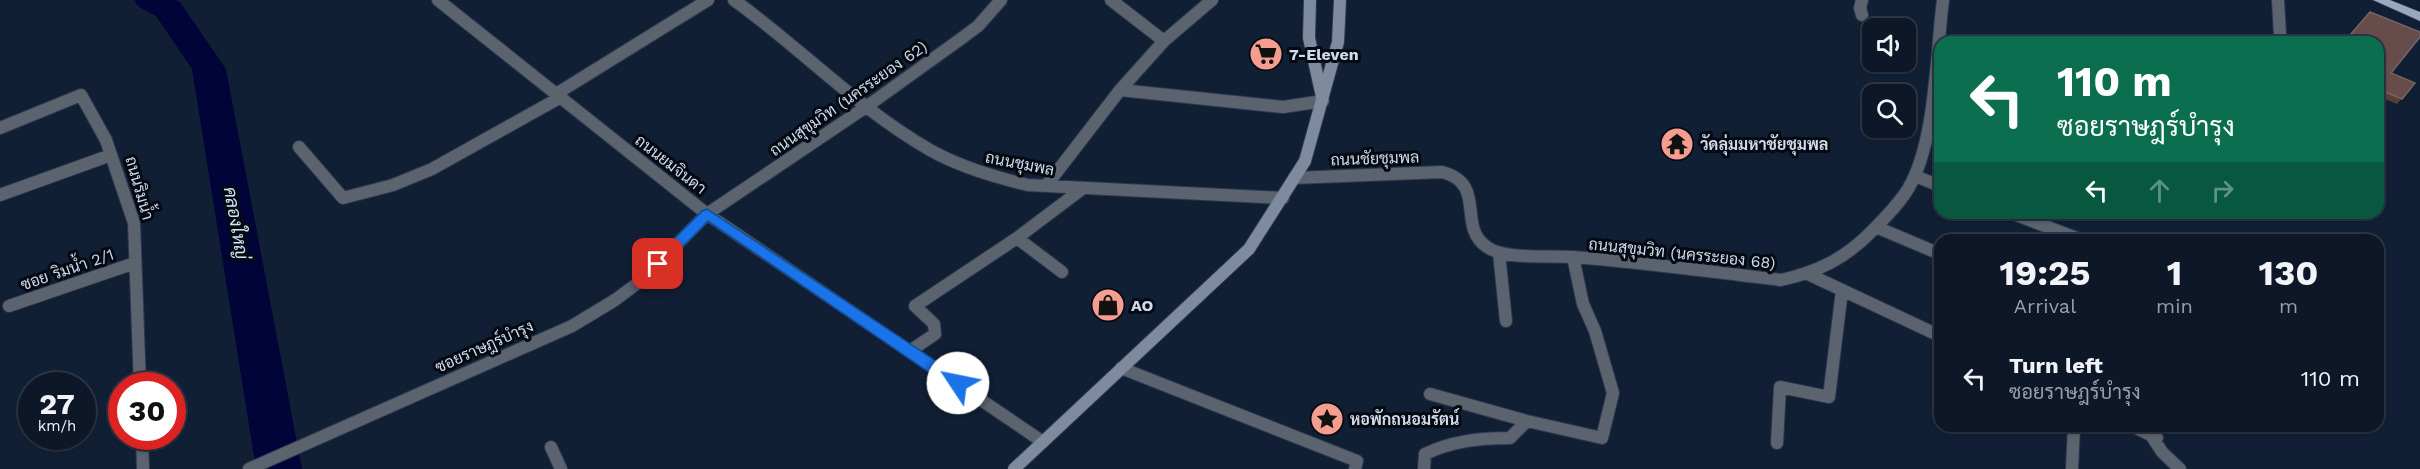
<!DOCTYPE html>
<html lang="en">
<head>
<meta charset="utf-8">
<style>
  :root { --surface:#0d1728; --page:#1b2434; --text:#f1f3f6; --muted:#9a9fa8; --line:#2d3645 }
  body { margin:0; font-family:"Work Sans",Sarabun,sans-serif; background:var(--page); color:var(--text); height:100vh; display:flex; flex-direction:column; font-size:22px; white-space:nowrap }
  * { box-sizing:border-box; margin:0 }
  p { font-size:20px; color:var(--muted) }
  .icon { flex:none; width:33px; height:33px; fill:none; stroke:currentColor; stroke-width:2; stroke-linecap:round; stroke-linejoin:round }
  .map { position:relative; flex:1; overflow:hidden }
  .details { position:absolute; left:1934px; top:234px; width:450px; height:198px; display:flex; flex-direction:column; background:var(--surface); border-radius:18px; box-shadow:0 2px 4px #0004,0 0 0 2px var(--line) }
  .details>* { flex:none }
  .hud { position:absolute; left:1934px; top:36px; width:450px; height:183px; border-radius:18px; box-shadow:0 2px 4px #0004,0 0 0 2px var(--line); background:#0b6e4f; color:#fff; overflow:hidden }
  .tools { position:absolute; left:1862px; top:18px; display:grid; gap:12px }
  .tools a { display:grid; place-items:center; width:54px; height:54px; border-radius:12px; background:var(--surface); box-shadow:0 2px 4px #0004,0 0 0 2px var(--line); font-size:30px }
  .speed { position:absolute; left:18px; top:372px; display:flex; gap:12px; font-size:30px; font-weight:700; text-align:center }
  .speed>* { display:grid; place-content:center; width:78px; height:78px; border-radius:50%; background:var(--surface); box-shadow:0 2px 4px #0004,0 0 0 2px var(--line); line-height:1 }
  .speed small { font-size:15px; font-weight:400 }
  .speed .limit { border:9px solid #d22; background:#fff; color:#111 }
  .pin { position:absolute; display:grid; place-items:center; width:51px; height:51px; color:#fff; margin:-26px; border-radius:12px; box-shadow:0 3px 9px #0006 }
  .me { position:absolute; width:66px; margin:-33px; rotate:304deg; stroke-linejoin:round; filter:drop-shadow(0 0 4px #0008) }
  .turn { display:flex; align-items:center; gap:21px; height:126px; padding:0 24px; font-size:27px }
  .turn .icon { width:78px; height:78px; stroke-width:2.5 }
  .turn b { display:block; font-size:42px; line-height:51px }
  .lanes { display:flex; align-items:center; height:57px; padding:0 24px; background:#0003; justify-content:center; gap:30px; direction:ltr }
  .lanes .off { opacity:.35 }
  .eta { display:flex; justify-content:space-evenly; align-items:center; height:102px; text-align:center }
  .eta b { font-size:36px; font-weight:700; line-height:42px }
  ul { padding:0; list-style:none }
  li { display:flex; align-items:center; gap:18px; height:84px; padding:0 24px }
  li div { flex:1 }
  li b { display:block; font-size:22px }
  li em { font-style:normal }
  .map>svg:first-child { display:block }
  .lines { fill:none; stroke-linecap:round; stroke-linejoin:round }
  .river { fill:#000439; fill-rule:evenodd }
  .street-casing { stroke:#2c394e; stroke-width:14 }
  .secondary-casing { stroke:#2c394e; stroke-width:14 }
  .primary-casing { stroke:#2c394e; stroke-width:1 }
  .street { stroke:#5b636f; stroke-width:12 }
  .secondary { stroke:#7e8a9d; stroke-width:12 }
  .primary { fill:#98a8c1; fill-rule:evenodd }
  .wall { fill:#593c38 }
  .building { fill:#664d4b; stroke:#766364; stroke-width:1.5 }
  .route { fill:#1a73e8; stroke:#114b97; stroke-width:1.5 }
  .labels { text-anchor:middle; stroke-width:6; stroke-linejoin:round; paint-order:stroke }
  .poi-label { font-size:16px; font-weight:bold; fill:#d0dae9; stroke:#040912; text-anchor:start }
  .street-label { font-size:16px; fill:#d0dae9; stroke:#040912 }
  .water-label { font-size:18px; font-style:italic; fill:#d5e3f8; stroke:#040912 }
</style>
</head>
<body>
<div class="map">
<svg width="2420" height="469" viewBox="0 0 2420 469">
  <rect width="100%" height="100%" fill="#111f35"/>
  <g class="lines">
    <path class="river" d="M134,0H175L180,2L226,69L302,469H256L192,69L156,16L139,7Z"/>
    <defs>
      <path id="street" d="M438,0L707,214L1043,442
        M734,0C801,48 858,109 930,150C960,167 994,177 1028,185L1283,198
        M1111,0L1164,41
        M1862,0L1860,8L1862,15
        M2278,0L2280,35L2283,42
        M1120,90L1283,107L1323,101
        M556,94L708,0
        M0,128L81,95L106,140L134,223L140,386
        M299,147L343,198L393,185L432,169L561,97
        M1915,176L1940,186
        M1294,178L1442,172C1488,184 1456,226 1487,247C1505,260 1550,255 1572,257C1642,262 1712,272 1781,280C1818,272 1846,258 1872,231C1885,218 1898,205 1908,189C1936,142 1936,54 1943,0
        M1046,186L1120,90L1164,41L1212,0
        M0,195L111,155
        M2011,213L2082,240
        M1876,227L1940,254
        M1017,238L1062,272
        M1499,253L1506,321
        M1810,275L1940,336
        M9,306L135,263
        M910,351L935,334L934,324L915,306L1017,238L1082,189
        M1121,368L1357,461L1355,469
        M1430,394L1527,421L1602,438L1613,393L1595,331L1583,304L1573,257
        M2132,426L2157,438
        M2151,435L2162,452L2180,469
        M142,436L143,469
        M1777,443L1780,387L1829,397L1842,290
        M551,447L561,469
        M249,469L572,326L615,300L642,280L707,214L866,107L962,38L978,26L1001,0
        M1424,469L1425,454C1452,441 1480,438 1510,438L1527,421
        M2072,469L2074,426"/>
      <path id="secondary" d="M1310,0L1309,38L1322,97
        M1014,469L1249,249L1305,161L1338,42L1340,0"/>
      <path id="primary" d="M2373,0H2390L2420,12V21Z"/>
    </defs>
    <use href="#street" class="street-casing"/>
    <use href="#secondary" class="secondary-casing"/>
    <use href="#primary" class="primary-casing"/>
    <use href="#street" class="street"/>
    <use href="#secondary" class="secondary"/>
    <use href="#primary" class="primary"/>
  </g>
  <path class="wall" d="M2378,42L2391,73L2415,83L2397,104L2378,96Z"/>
  <path class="building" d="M2370,12L2420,32V37L2391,73L2415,83L2402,99L2378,89V42H2344Z"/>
  <path class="route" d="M707,209L963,379L965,383L963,388H952L708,221L663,267H653L651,264L653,260L702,211Z"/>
  <defs>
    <symbol id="supermarket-disc" viewBox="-11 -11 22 22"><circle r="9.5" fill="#f59d8e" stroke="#040912"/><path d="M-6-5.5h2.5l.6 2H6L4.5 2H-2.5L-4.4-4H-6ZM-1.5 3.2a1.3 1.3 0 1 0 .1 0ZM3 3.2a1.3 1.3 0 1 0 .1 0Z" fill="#111"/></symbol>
    <symbol id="temple-disc" viewBox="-11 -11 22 22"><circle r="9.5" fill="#f59d8e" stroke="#040912"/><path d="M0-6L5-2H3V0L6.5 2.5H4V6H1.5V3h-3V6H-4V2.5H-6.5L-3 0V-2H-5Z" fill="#111"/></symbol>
    <symbol id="shop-disc" viewBox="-11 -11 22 22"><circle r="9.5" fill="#f59d8e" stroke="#040912"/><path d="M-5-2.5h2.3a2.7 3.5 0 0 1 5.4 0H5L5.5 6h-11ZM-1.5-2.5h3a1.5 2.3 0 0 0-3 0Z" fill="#111"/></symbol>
    <symbol id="sight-disc" viewBox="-11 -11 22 22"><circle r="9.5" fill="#f59d8e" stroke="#040912"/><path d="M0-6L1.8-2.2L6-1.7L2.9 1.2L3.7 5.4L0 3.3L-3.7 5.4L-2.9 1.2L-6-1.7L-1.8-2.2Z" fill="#111"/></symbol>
  </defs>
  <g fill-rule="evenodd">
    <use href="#supermarket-disc" x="1247" y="35" width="38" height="38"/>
    <use href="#temple-disc" x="1658" y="125" width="38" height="38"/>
    <use href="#shop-disc" x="1089" y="286" width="38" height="38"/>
    <use href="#sight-disc" x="1308" y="400" width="38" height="38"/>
  </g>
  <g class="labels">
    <g class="poi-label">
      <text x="1289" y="60">7-Eleven</text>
      <text x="1700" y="150">วัดลุ่มมหาชัยชุมพล</text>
      <text x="1131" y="311">AO</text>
      <text x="1350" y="425">หอพักถนอมรัตน์</text>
    </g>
    <g class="street-label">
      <text transform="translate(848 98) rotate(-35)" y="6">ถนนสุขุมวิท (นครระยอง 62)</text>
      <text transform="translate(1375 158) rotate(-2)" y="6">ถนนชัยชุมพล</text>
      <text transform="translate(1020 163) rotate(11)" y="6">ถนนชุมพล</text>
      <text transform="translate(671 164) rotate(38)" y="6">ถนนยมจินดา</text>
      <text transform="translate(140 188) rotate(74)" y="6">ถนนริมน้ำ</text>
      <text transform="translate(1682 253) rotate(6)" y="6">ถนนสุขุมวิท (นครระยอง 68)</text>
      <text transform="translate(67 269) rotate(-19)" y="6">ซอย ริมน้ำ 2/1</text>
      <text transform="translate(484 346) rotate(-24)" y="6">ซอยราษฎร์บำรุง</text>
    </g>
    <g class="water-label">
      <text transform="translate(236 223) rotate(80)" y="6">คลองใหญ่</text>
    </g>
  </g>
</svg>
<div class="tools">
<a><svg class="icon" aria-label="sound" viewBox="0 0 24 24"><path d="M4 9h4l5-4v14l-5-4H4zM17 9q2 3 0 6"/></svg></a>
<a><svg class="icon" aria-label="search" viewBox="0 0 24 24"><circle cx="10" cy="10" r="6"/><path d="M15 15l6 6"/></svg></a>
</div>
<div class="speed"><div>27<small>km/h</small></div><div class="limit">30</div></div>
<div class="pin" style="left:658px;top:264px;background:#d93025"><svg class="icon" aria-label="arrive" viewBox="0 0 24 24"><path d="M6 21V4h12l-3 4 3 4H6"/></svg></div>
<svg class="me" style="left:958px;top:383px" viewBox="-20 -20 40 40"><circle r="19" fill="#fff"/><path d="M0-13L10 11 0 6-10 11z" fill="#1a73e8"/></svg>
<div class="hud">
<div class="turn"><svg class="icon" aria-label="left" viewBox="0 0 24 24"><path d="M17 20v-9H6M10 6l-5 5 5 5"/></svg><div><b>110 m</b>ซอยราษฎร์บำรุง</div></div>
<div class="lanes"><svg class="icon" aria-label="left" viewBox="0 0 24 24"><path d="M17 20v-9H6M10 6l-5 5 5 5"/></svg><svg class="icon off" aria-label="ahead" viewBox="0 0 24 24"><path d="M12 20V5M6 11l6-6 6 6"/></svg><svg class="icon off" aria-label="right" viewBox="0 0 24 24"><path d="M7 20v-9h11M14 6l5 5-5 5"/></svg></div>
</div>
<section class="details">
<div class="eta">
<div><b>19:25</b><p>Arrival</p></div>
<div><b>1</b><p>min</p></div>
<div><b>130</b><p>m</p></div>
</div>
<ul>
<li><svg class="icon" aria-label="left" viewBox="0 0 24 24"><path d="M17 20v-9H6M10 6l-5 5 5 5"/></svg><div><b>Turn left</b><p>ซอยราษฎร์บำรุง</p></div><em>110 m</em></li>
</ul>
</section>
</div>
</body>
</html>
